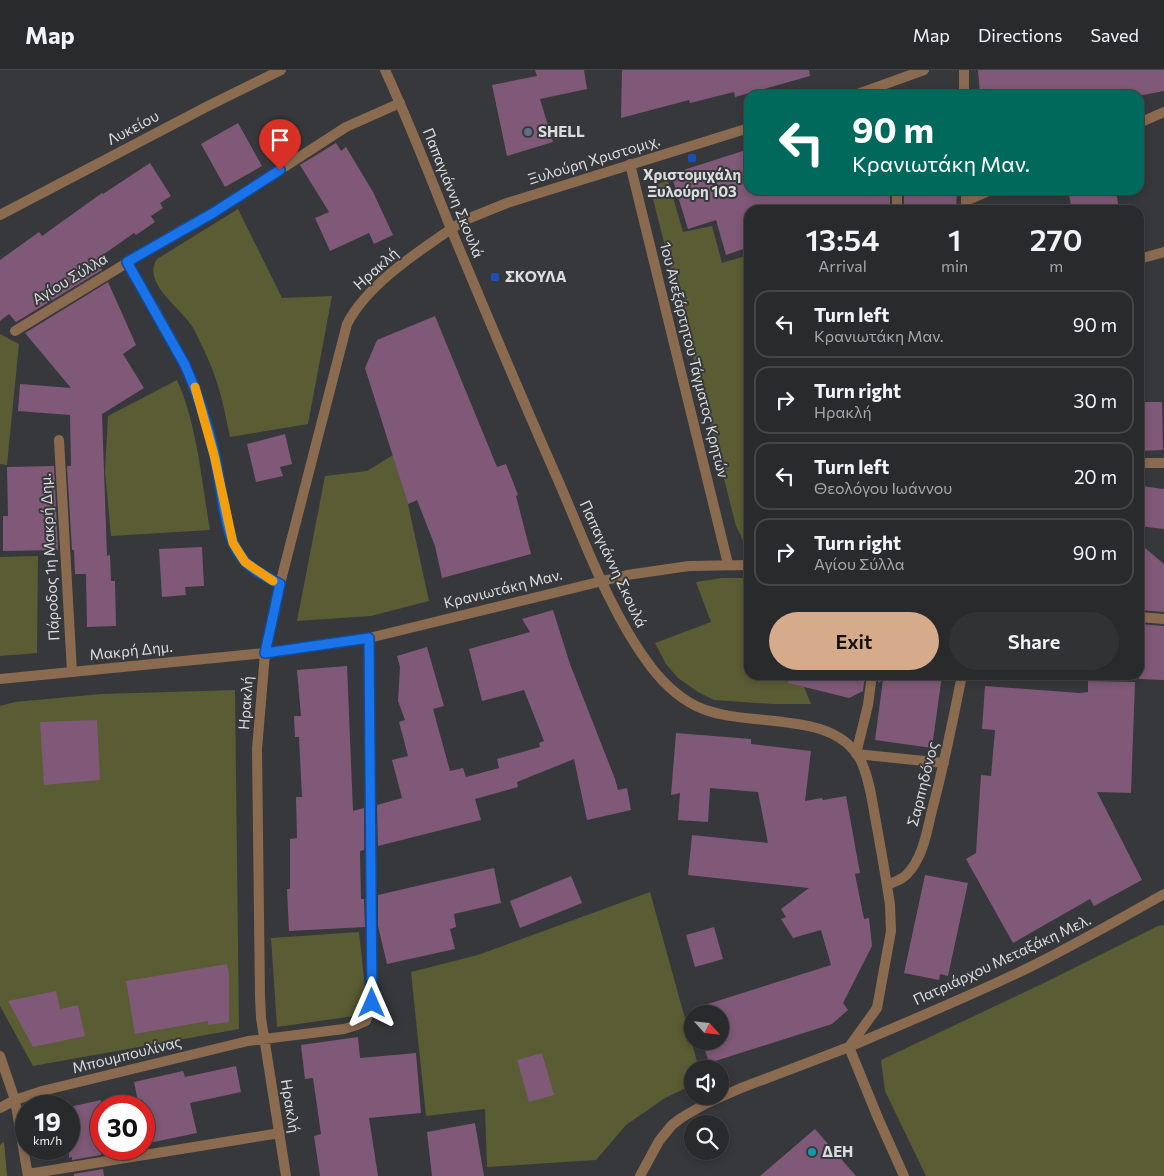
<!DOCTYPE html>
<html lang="en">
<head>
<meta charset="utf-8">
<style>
  :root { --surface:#292a2c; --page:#313234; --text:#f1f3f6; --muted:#a5a7a9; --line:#454648; --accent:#d6ab8b }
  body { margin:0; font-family:Commissioner,sans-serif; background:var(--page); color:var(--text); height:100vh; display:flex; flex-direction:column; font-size:19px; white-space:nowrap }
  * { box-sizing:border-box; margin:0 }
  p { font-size:16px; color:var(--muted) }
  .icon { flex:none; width:28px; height:28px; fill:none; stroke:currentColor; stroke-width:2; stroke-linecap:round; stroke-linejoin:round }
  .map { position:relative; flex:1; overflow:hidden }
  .details { position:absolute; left:744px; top:135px; width:400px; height:475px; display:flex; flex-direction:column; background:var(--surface); border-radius:15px; box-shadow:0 2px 8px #0003,0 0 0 1px var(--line) }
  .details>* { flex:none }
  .guide { position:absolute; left:744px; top:20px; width:400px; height:105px; border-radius:15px; box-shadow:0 2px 8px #0003,0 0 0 1px var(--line); background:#00695c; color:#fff; overflow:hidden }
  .needle { width:32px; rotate:117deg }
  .buttons { position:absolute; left:684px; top:935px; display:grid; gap:10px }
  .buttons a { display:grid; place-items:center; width:45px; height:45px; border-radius:50%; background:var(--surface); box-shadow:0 2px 8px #0003,0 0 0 1px var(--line); font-size:25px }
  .speed { position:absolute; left:15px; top:1025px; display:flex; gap:10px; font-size:25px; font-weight:700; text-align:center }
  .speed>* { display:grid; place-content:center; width:65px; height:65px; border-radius:50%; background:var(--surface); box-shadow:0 2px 8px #0003,0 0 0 1px var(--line); line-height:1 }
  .speed small { font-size:12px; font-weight:400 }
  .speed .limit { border:8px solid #d22; background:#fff; color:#111 }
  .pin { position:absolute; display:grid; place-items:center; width:42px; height:42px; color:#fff; margin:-51px -21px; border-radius:50% 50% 50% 0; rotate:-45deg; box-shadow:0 0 5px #0007 }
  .pin .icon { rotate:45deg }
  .me { position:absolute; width:55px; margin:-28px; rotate:0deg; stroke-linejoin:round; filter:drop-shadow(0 0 4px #0008) }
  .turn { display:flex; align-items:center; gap:18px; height:105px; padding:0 25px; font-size:22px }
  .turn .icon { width:65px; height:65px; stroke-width:2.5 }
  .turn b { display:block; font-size:35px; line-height:42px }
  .eta { display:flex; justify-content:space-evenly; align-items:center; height:85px; text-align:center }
  .eta b { font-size:30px; font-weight:600; line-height:35px }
  .primary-button { display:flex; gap:10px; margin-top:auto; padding:10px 25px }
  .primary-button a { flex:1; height:58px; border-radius:30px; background:var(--accent); color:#111; font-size:20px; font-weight:600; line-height:58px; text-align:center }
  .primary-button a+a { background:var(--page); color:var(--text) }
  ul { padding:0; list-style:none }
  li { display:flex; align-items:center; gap:15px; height:68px; margin:0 10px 8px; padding:0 15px; border:2px solid var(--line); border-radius:15px }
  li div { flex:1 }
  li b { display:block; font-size:19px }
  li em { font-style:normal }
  header { display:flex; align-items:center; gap:30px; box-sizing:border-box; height:70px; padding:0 25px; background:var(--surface); border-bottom:1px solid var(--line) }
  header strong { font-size:24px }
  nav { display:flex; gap:28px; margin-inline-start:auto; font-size:18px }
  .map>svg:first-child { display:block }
  .green { fill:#5a5c34 }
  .forest { fill:#616335 }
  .building { fill:#7f5977 }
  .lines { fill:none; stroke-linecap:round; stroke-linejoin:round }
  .minor { stroke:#8b6b50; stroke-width:10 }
  .tertiary { stroke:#8b6b50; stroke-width:10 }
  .route-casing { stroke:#114b97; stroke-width:12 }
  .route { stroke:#1a73e8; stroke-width:9 }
  .slow { stroke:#f59e0b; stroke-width:9 }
  .service-dot { fill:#5c6f8a; stroke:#37383b; stroke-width:2 }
  .transit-dot { fill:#1a4fb4; stroke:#37383b; stroke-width:2 }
  .culture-dot { fill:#0f9aa8; stroke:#37383b; stroke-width:2 }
  .labels { text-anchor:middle; stroke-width:4; stroke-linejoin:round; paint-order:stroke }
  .street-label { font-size:15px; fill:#dbdcde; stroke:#37383b }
  .poi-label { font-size:15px; font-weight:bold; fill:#dbdcde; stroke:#37383b; text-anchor:start }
</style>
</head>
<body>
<header>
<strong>Map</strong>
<nav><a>Map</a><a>Directions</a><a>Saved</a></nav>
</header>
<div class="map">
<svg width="1164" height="1106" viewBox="0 0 1164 1106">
  <rect width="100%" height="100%" fill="#37383b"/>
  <path class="green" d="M668,110L683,162L712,156L722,193L749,185V478L746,477L736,456L650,117Z
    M238,139L282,228L332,226L308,354L230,367C223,331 217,305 200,272C197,265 194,258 189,252C177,236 142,211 157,189Z
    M0,264L19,274L7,395L0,394Z
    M177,310C197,354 202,413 210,460L111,466L105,401L108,346Z
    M393,385L408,434L429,531L371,546L297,551L325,406L367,401Z
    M38,486L37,583L0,586V487Z
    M722,508H749V605H799L811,634H772L714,630L698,622L678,608L666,594L655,573L711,552L696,512Z
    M235,620L239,959L33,996L0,936V636L15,632L101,624Z
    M650,822L699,999H692V1015L665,1028L626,1055L596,1090L487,1097L485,1039L426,1046L411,902L478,885Z
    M1164,855V1106H926L885,1021L881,990L1044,913L1158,856Z
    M359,862L366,926C365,935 362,941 354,946L277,957L271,868Z"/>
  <path class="forest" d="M4,1072L7,1106H0V1075Z"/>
  <path class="building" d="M535,0H584L587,19L540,29L553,72L507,86L492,15L537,6Z
    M622,0H809L810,6L735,27L734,22L690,33L689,30L621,48Z
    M978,0H1164V21L1143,25H980Z
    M238,53L262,96L225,117L201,74Z
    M336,73L341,81L346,77L373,122L393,165L374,174L369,163L330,181L315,148L329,142L300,95Z
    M749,79V120H890V140H749V177L726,185L716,150L688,159L671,104Z
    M150,93L171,126L160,133L163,138L151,146L155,152L136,165L134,163L97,189L102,200L16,252L9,244L0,251V190L39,162L42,166L102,123L103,124Z
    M904,120H957L956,140H904Z
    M1068,120H1116L1119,140H1072Z
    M108,212L136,275L123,284L144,318L102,344L107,486L110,485L111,511H115L116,556L87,557L86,504H75L74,480H72L67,396H71L70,345L18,341L20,314L71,318L25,263Z
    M435,246L497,397L506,394L518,425L516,426L531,484L442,508L435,476L417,430L408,434L365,298L377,270Z
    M1139,332H1162L1163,380L1139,381Z
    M285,364L292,394L280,397L283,406L256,412L247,374Z
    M54,396L58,480L3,481V446H8L7,397Z
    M1141,416L1164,419V459L1139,456Z
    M1139,473L1164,494V542L1139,540Z
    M202,477L204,516L185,517L186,525L162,527L159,479Z
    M553,540L570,594L615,709L618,720L627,718L631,740L587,750L574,689L517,712L518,717L475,729L481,750L378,776L377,735L402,728L392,690L408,686L399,652L405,650L398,631L400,597L397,586L427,577L444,636L433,639L450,701L463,698L466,707L499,698L497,689L540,677L539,673L544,671L524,620L482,631L469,579L530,562L522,549Z
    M1139,554L1164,556V610L1139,609Z
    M347,596L353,741L364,738V780L360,781V784L361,829H364L365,857L289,861L287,819H290V769L297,768L296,727H302L299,667H295L294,646H301L297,600Z
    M789,605H865L863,621L849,628L788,613Z
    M879,605H942L932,678L875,670L883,610L878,613Z
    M1088,611L1135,612L1131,723L1097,722L1142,810L1094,836L1090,829L1013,873L966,789L976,783L981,705L991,706L995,660L982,659L985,616L1079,623L1088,622Z
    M97,650L100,710L44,715L40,652Z
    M676,663L751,669V674L811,681L805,731L822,728L823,730L846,726L860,803L855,804L864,849L869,848L872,876L843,933L848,940L832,954L709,993L702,971H720V944H694L692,939L831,895L821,860L793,868L781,849L786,847L781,839L809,818L688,805L692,765L768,773L758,722L710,718L708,752L678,750L680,723L671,725Z
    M494,798L501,833L454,844L456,857L450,859L455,879L387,894L378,856V825Z
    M925,805L968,813L948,906L940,904L939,910L904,903Z
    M571,806L582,833L520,858L510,831Z
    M714,857L723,889L695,897L686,865Z
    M227,894L229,905V952L208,955V951L135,964L126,911Z
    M56,921L60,939L78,935L85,966L33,977L8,931Z
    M358,967L360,988L416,983L421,1043L369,1048L378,1106H320L314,1066L321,1064L313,1008L305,1009L301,975Z
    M542,983L554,1025L529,1032L517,990Z
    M236,996L241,1022L190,1033L197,1063L144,1074V1036H139L134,1012L183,1001L185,1007Z
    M101,1030V1085L72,1090V1087L69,1088V1037Z
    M475,1053L484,1106H432L427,1062Z
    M815,1059L856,1106H760Z
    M103,1099L104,1106H74V1104Z"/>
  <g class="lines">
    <path class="minor" d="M964,0V25
      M1139,53L1164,42
      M630,94L728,494
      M966,120V140
      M966,131L991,120
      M897,140V120
      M0,145L208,36L281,0
      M1139,189L1164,182
      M127,192C156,243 189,293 205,349C213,375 218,401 223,427C226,445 229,466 238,482C246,498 264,506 280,514
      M15,261L171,166L213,143L346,57L400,33
      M59,370L72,602
      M1139,393H1164
      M1139,547L1164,549
      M872,605L868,635L856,684L944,693
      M0,609L265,583L369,568L627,505L689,496L749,495
      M887,815C894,812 902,810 907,804C923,788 927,761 932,740C944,696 953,650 962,605
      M0,986L15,1030L28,1106
      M0,1038L15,1030L42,1021L248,971L344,959L357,955L366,951L372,933V921L369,568
      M28,1104L280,1063
      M286,1106L261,948L260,927L257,679L265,583L280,514L347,254C367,215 416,183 451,159
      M904,1106L878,1048L849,977C909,951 971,926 1030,897C1076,874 1120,849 1164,824"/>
    <path class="tertiary" d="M385,0C409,52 430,106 451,159C486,243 521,327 558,410C585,472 610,543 651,597C665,615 682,631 703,639C751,658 834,639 861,691C870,710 872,732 876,752C881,780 886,807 890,835L891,861L877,938L849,977L741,1018L705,1034L681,1048L672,1055L659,1071L640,1106
      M855,25L924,0
      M451,159L465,150L507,133L749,58"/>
  </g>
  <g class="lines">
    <defs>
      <path id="route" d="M280,100L213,143L127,192L185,295C198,324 208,355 215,386C221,413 224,464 240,485C249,499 265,506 280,514L265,583L369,568L372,933"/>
    </defs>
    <use href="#route" class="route-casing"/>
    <use href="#route" class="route"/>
    <path class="slow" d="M195,317L214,385L233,473L245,492L273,511"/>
  </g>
  <circle class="service-dot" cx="528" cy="62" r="5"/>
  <g class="transit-dot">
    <rect x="687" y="83" width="10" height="10" rx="2.5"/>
    <rect x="490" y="202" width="10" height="10" rx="2.5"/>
  </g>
  <circle class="culture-dot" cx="812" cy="1082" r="5"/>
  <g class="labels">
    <g class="street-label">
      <text transform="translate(133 58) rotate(-28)" y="5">Λυκείου</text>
      <text transform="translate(594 90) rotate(-17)" y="5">Ξυλούρη Χριστομιχ.</text>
      <text transform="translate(453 123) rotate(68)" y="5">Παπαγιάννη Σκουλά</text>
      <text transform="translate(376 199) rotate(-42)" y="5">Ηρακλή</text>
      <text transform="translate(70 209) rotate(-31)" y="5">Αγίου Σύλλα</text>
      <text transform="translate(694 290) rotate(76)" y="5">1ου Ανεξάρτητου Τάγματος Κρητών</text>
      <text transform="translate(50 487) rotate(-93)" y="5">Πάροδος 1η Μακρή Δημ.</text>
      <text transform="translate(613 494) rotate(65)" y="5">Παπαγιάννη Σκουλά</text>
      <text transform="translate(503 519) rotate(-14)" y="5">Κρανιωτάκη Μαν.</text>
      <text transform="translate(131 581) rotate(-6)" y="5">Μακρή Δημ.</text>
      <text transform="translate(246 633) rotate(-86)" y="5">Ηρακλή</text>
      <text transform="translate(923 714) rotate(-76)" y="5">Σαρπηδόνος</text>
      <text transform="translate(1002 890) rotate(-25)" y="5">Πατριάρχου Μεταξάκη Μελ.</text>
      <text transform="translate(127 985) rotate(-14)" y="5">Μπουμπουλίνας</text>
      <text transform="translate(290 1036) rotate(81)" y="5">Ηρακλή</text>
    </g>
    <g class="poi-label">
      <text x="538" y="67">SHELL</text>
      <text x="692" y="110" text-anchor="middle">Χριστομιχάλη<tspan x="692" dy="17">Ξυλούρη 103</tspan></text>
      <text x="505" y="212">ΣΚΟΥΛΑ</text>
      <text x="822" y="1087">ΔΕΗ</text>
    </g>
  </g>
</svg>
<div class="buttons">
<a><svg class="needle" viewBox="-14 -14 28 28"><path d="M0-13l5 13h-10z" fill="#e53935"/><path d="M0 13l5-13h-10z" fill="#a5a7a9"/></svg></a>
<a><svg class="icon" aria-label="sound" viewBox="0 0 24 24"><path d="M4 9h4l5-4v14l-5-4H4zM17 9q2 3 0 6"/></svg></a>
<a><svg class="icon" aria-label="search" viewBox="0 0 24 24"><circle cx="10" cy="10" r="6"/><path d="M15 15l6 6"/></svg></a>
</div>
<div class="speed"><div>19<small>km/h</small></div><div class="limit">30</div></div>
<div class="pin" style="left:280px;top:100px;background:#d93025"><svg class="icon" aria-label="arrive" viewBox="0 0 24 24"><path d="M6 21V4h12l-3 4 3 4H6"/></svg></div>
<svg class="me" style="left:372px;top:933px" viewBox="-20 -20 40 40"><path d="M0-17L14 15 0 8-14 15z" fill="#1a73e8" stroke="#fff" stroke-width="4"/></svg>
<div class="guide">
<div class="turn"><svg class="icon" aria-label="left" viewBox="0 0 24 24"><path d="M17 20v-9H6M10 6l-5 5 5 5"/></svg><div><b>90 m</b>Κρανιωτάκη Μαν.</div></div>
</div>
<section class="details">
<div class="eta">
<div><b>13:54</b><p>Arrival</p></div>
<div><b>1</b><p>min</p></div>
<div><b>270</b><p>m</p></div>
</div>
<ul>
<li><svg class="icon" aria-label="left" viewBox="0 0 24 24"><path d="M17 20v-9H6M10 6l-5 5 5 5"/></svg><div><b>Turn left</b><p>Κρανιωτάκη Μαν.</p></div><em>90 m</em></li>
<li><svg class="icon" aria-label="right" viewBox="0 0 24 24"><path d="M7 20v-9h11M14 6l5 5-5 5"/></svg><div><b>Turn right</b><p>Ηρακλή</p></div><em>30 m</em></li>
<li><svg class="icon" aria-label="left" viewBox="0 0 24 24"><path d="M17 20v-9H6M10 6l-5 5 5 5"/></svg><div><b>Turn left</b><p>Θεολόγου Ιωάννου</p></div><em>20 m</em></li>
<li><svg class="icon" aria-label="right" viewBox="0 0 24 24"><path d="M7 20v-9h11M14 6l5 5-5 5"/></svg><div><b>Turn right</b><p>Αγίου Σύλλα</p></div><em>90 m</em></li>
</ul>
<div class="primary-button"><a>Exit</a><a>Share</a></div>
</section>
</div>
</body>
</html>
